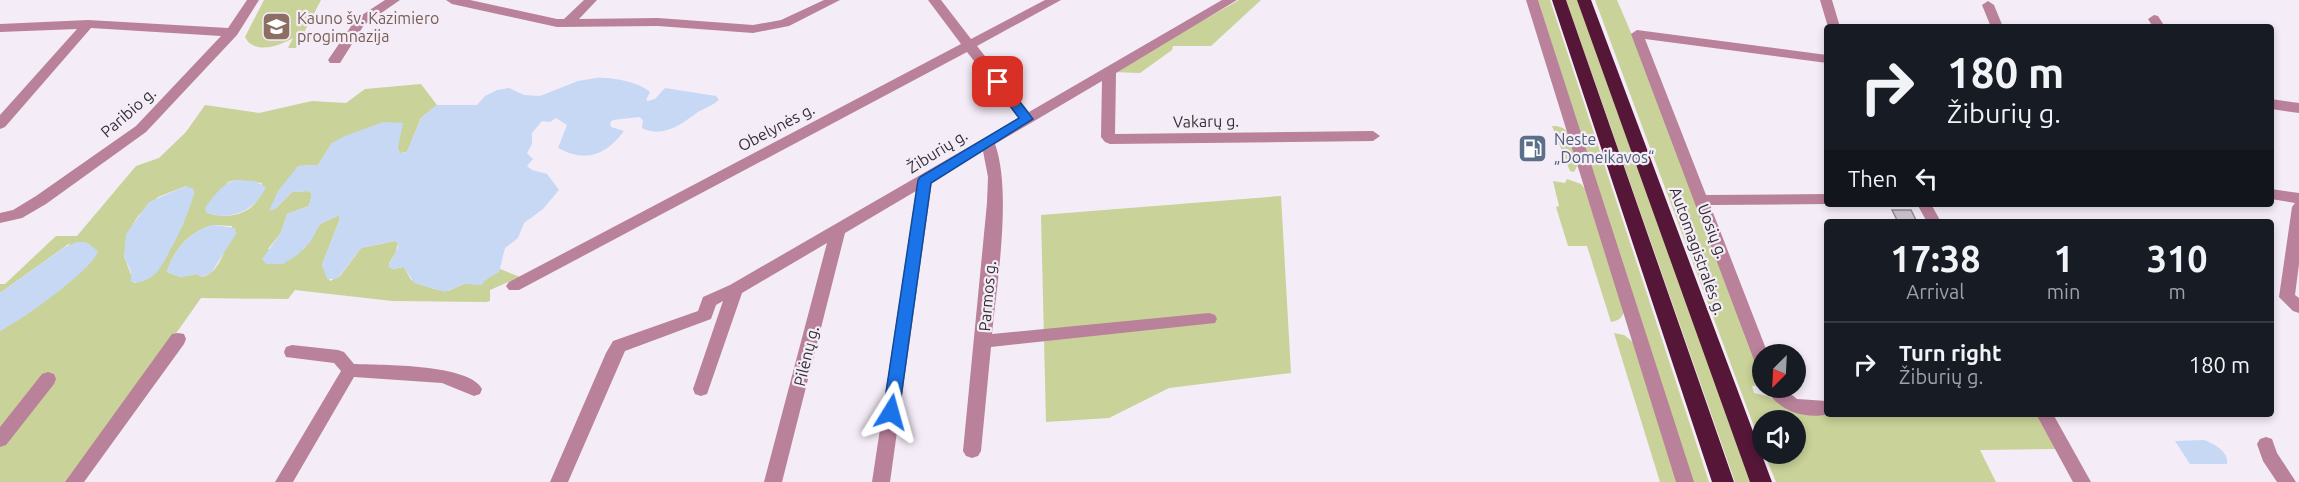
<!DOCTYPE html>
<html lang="en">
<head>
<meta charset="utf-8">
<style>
  :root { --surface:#171b24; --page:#20242c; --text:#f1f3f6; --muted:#9ea1a6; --line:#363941 }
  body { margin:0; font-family:Ubuntu,sans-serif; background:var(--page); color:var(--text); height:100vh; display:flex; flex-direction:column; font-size:22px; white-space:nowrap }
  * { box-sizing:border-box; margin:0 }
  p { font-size:20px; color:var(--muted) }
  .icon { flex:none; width:33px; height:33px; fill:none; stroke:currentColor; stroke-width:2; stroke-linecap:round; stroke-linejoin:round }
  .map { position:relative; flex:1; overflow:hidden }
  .panel { position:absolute; left:1824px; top:219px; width:450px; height:198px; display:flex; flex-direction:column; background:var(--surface); border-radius:6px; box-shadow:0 3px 9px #0003 }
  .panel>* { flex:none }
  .banner { position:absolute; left:1824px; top:24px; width:450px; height:183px; border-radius:6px; box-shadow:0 3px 9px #0003; background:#171b24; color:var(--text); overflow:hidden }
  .needle { width:39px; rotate:204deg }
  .fabs { position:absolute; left:1752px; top:344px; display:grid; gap:12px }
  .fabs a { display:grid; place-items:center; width:54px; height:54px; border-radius:50%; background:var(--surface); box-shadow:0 3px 9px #0003; font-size:30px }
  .pin { position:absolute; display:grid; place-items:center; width:51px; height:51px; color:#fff; margin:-26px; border-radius:12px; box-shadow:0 3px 9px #0006 }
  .me { position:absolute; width:66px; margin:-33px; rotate:8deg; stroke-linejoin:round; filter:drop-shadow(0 0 4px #0008) }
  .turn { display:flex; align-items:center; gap:21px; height:126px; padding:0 24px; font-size:27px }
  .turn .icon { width:78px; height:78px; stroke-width:2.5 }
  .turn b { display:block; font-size:42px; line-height:51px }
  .then { display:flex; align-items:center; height:57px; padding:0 24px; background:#0003; gap:12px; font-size:22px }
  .eta { display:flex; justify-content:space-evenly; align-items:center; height:102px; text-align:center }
  .eta b { font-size:36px; font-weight:600; line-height:42px }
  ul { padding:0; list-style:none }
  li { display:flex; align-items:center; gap:18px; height:84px; padding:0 24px; border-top:2px solid var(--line) }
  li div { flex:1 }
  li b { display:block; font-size:22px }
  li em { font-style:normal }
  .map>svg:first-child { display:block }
  .green { fill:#c9d298; fill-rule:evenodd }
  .water { fill:#c7d8f5 }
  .building { fill:#cec5d0; stroke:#928a94; stroke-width:1.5 }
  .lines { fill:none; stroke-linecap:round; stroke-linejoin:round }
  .minor { fill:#b9819a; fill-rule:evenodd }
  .highway { fill:#561638; fill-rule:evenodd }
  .route { fill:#1a73e8; stroke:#114b97; stroke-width:1.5 }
  .labels { text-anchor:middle; stroke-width:4.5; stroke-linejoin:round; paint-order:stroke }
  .education-label { font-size:16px; fill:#785e54; stroke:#f4ecf7; text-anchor:start }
  .street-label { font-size:16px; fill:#343135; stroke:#f4ecf7 }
  .service-label { font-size:16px; fill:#4e5e75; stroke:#f4ecf7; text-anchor:start }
</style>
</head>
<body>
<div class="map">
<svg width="2299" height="482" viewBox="0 0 2299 482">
  <rect width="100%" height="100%" fill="#f4ecf7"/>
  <path class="green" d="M264,0H321L296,48H288L293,38C279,46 254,55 245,37Z
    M1239,0H1261L1211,46H1173L1172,50L1140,73L1112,72Z
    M1538,0H1550L1709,482H1693Z
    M1566,0H1579L1752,482H1735Z
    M1595,0H1617L1661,103L1762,374V385L1752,386L1754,393L1767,396L1803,412L1827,414H2036L2056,449L1980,450L1996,482H1776L1764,453H1796V420H1762V448Z
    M421,84L437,105L421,118L407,152L400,153L384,122L332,143L318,165L298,166L275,209L292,192L308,191L312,194L309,206L287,214L281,233L268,249H304L320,224L339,215V221L322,265L330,281L340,276L361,248L395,241L398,243L396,252L389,264L393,269L404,267L411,280L434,289L448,291L464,284L484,281L500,269L520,277L490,290V301L486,302L392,301L295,290L288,299L201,298L71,482H0V331L35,308L70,243L0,293V284H5L56,236H77L136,166L159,158L186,132L205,105L259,113L312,101L346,103L365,89ZM234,180L262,183C260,189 260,198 256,202C245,217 221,219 206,212L228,182ZM186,186L194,193L182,226L151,277L134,283L124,256L133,224L138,216L158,197ZM214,225L232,226C228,242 220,274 202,277L197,274L180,277L167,272C172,251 192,229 214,225Z
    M1552,126C1573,125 1574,147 1579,163L1574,172L1570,171Z
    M1567,179L1581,184L1585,189L1624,310C1623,318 1618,321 1611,322L1587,246H1568L1556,207L1559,206L1553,181L1565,183Z
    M1281,196L1291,373L1169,388L1109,418L1046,422L1041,215Z
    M1614,333L1624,335L1633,342L1678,482H1660Z"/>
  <path class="water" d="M596,78C611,77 639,82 650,92L646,100L648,101L655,99L665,88L716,96L719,100C713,105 705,108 698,112C683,123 663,139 642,128L643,120L639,117L613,120L610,123L611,127L624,131C606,155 586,163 558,148L567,125L556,118L550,122L542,121L532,133V144L527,153L533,159L527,166L532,170L547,174L559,190L543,209L524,223L518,238L505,248L499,272L485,280L482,285L464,284L445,292L414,283L404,267L392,269L388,267L398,248V243L395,241L361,248L337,279H327L322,265L339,221V215L320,224L311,241L296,256L283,264H266L262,259L281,233L287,214L309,206L312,194L308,191L292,192L275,209L269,211L278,191L298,166L318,165L332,143L347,135L384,122L403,123L398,148L400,153L407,152L421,118L437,105H477L485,96L497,90L509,88L524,95L540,96L578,81Z
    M234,180L254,181L266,187C256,211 229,222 206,212L205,208C213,197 221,185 234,180Z
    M186,186L194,189C195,204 167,260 157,272C150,279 141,284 131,282V272L124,256L126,234L149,202Z
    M214,225L235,228L236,234L211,273L202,277L197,274L180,277L167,272C172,251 192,229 214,225Z
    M77,242H86L98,251C94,269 19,322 0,331V293L65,247Z
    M2204,440C2215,444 2229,452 2227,464H2190L2175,441Z"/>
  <path class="building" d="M1892,210H1911L1917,222H1898Z"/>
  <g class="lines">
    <path class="minor" d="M247,0H259L237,35L146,132L46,204L22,218L0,223V213L13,210L36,196L136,126L221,36L91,28L5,127L0,129V115L77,29L0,32V24L88,20L228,28Z
      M385,0H400L364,25L340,63H330L328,60L356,19Z
      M446,0H470L557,19H564L584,0H597L579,19L658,18L753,25L781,20L824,0H840L789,26L753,33L658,26L557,27L452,4Z
      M928,0H941L971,39L1045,0H1061L977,46L1029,112L1222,0H1237L1116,73L1115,134L1373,131L1380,136L1373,141L1110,144L1105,142L1101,137L1102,81L995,144C1012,191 997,283 992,334L1209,313L1215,315L1217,319L1215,323L991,347L981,451L978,456L972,458L966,456L963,451L987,203L988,177L983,151L932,181L890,482H872L916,191L845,233L782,482H764L827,243L742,293L707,394L701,396L695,394L693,389L723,301L716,305L711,319L625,351L568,482H550L606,353L613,341L698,311L703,297L730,285L1019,118L967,52L519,290H509L506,286L509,282L961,44Z
      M1526,0H1538L1694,482H1676Z
      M1820,0H1832L1840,27H1828Z
      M1988,1L1994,5L2003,27H1991L1982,5Z
      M2154,15L2158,16L2165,27H2153L2148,19Z
      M1637,30L1827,55V63L1645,39L1706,195L1827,194V204L1710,205L1768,354H1762V366L1756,365L1754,360L1631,34Z
      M2271,99L2299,103V113L2271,109Z
      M2271,189L2299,193V264L2295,295L2299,298V313L2293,311L2279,297L2292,207L2295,203L2271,199Z
      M1917,204H1931L1941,222H1927Z
      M178,333L184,334L186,339L184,344L84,482H65L172,334Z
      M292,345L338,350L344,352L354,364C381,365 470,364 482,389L480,394L474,396L442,383L354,377L293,482H275L341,371L334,363L286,357L284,352L286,347Z
      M48,372L54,374L56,379L54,384L6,445L0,447V427L42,374Z
      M1765,387H1782L1797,399L1827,401V414H1830C1805,420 1777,411 1765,387Z
      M2036,414H2053L2091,482H2073Z
      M2266,437L2272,439L2277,453L2296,482H2277L2263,461L2257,444L2260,439Z"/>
    <path class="highway" d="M1552,0H1566L1734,482H1712Z
      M1577,0H1591L1772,482H1750Z"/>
  </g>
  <path class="route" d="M998,78L1002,79L1033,119L931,183L899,412L896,417L891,419L886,417L883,412L918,180L920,177L1019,118L992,82Z"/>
  <defs>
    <symbol id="school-square" viewBox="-11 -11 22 22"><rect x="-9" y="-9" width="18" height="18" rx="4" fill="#8d6e63" stroke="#f4ecf7"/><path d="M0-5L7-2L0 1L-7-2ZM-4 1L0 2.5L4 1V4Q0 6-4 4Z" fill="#fff"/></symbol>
    <symbol id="fuel-square" viewBox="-11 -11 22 22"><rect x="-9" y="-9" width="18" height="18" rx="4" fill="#5c6f8a" stroke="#f4ecf7"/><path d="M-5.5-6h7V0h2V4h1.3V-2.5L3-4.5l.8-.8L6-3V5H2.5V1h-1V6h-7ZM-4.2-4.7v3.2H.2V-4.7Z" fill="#fff"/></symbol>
  </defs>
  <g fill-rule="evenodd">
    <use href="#school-square" x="260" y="10" width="33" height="33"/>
    <use href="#fuel-square" x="1516" y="132" width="33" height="33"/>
  </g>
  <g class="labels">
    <g class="education-label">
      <text x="297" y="24">Kauno šv. Kazimiero<tspan x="297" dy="18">progimnazija</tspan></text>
    </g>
    <g class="street-label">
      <text transform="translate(128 112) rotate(-41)" y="6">Paribio g.</text>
      <text transform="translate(1206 121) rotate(-1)" y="6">Vakarų g.</text>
      <text transform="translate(776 127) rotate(-28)" y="6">Obelynės g.</text>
      <text transform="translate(937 151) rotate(-32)" y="6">Žiburių g.</text>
      <text transform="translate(1713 231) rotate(69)" y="6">Uosių g.</text>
      <text transform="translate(1698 251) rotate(70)" y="6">Automagistralės g.</text>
      <text transform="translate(987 296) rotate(-85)" y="6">Parmos g.</text>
      <text transform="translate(806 356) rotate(-76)" y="6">Pilėnų g.</text>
    </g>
    <g class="service-label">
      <text x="1554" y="145">Neste<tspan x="1554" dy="18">„Domeikavos“</tspan></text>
    </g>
  </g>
</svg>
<div class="fabs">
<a><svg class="needle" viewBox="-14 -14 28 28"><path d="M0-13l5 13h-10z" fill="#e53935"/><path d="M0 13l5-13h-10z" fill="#9ea1a6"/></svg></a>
<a><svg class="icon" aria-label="sound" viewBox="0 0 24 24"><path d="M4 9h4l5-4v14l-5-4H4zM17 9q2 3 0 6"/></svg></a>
</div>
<div class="pin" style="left:998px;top:82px;background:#d93025"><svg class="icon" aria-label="arrive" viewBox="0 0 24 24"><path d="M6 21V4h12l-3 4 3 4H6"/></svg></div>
<svg class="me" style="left:891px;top:412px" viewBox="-20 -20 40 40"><path d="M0-17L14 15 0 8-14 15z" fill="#1a73e8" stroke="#fff" stroke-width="4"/></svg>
<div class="banner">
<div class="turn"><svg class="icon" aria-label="right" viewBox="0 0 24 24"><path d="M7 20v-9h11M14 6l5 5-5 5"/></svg><div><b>180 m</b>Žiburių g.</div></div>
<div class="then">Then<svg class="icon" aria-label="left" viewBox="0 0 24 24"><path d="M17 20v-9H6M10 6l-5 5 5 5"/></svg></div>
</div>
<section class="panel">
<div class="eta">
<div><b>17:38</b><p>Arrival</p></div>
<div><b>1</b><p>min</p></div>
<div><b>310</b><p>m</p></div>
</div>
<ul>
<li><svg class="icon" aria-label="right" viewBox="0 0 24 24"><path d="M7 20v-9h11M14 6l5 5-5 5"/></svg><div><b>Turn right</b><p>Žiburių g.</p></div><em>180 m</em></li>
</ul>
</section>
</div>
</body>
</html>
